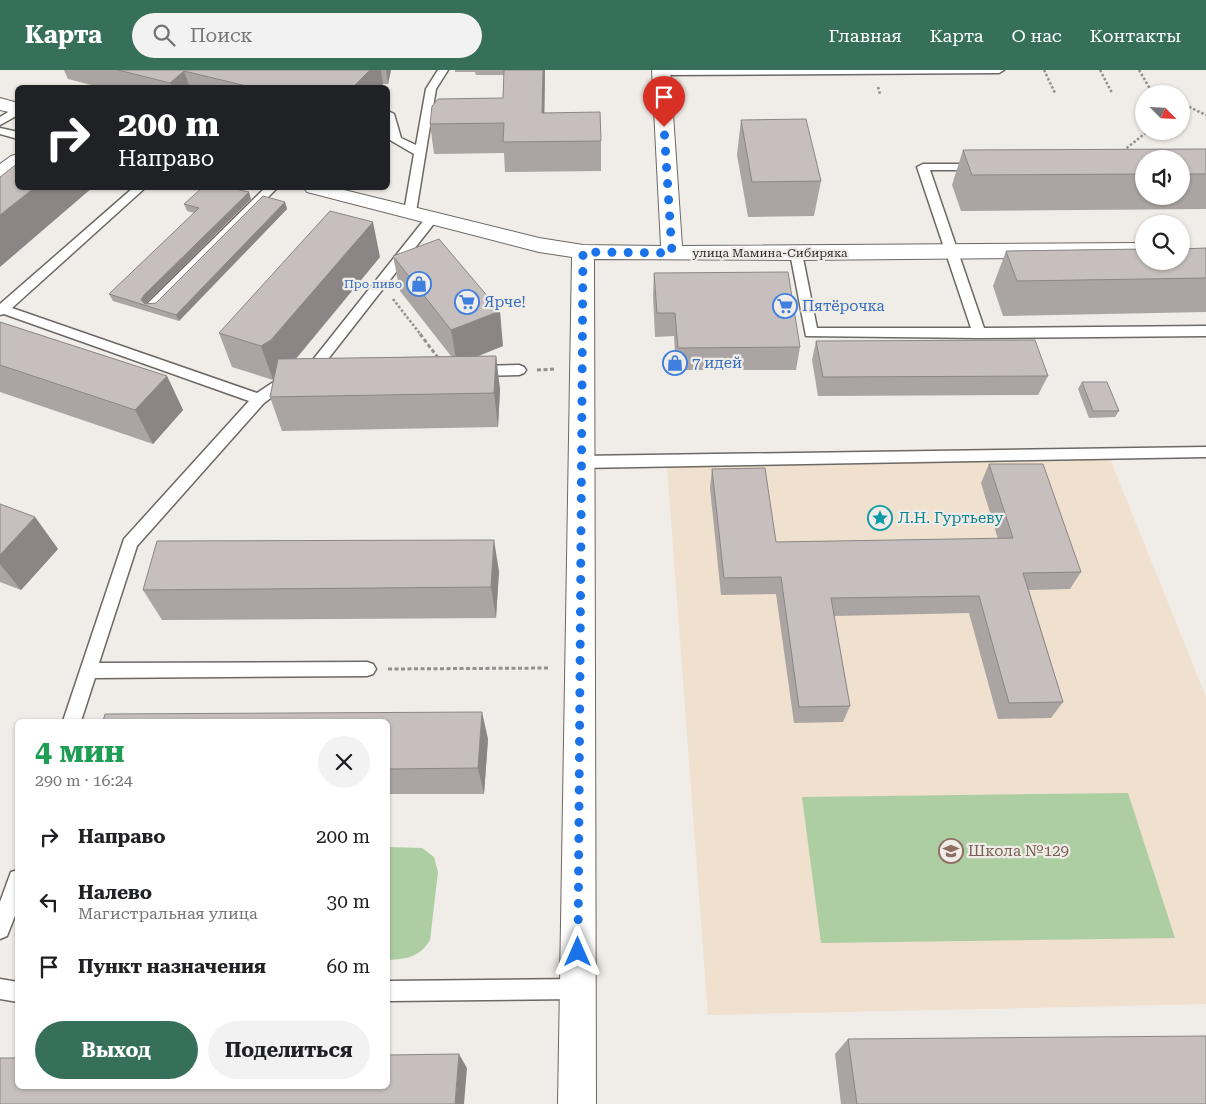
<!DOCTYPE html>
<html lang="ru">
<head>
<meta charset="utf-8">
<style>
  :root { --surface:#fff; --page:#f2f2f2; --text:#202124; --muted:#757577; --accent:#36705a }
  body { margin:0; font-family:"Roboto Serif",serif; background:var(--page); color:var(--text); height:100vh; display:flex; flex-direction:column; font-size:19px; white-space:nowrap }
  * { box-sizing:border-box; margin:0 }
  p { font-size:16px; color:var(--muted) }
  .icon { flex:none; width:28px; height:28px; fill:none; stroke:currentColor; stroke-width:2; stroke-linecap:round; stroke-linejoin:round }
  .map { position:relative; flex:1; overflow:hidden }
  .details { position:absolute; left:15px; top:649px; width:375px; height:370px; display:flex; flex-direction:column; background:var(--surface); border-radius:8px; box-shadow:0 1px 4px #0004 }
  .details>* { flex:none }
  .guide { position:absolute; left:15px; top:15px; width:375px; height:105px; border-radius:8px; box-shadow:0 1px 4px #0004; background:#202124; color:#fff; overflow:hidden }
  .needle { width:32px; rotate:114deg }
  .fabs { position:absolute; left:1135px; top:15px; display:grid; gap:10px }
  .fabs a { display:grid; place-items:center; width:55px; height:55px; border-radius:50%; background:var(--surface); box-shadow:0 1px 4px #0004; font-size:25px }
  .pin { position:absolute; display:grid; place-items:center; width:42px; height:42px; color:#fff; margin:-51px -21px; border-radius:50% 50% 50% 0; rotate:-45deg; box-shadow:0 0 5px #0007 }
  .pin .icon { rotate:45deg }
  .me { position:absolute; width:55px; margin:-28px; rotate:0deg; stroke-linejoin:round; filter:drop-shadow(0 0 4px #0008) }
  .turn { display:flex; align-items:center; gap:18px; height:105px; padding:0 20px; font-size:22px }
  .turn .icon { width:65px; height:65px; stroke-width:2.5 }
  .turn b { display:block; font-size:35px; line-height:42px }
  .round { display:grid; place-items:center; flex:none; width:52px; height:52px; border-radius:26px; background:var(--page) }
  .summary { display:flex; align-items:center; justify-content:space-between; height:85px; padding:0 20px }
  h1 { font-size:30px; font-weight:700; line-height:38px; color:#1e9e55 }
  .primary-button { display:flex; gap:10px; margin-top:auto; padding:10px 20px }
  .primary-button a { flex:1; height:58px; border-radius:30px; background:var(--accent); color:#fff; font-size:20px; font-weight:700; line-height:58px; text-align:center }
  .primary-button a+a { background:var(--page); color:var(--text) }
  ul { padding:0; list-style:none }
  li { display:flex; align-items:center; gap:15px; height:65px; padding:0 20px }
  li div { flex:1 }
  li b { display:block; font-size:19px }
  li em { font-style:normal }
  header { display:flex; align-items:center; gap:30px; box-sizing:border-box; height:70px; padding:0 25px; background:var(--accent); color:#fff }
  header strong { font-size:24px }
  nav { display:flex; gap:28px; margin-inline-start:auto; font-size:18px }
  .search { width:350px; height:45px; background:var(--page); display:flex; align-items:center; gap:12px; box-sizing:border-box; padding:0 18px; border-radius:28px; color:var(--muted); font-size:19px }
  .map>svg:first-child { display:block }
  .education { fill:#f0e0ce }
  .green { fill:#adcea3 }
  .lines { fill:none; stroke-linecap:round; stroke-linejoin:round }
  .lane-casing { stroke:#6c6864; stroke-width:3 }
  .street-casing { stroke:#6c6864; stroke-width:2 }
  .path-far1 { stroke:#93908d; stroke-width:2.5; stroke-dasharray:2.5 2; stroke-linecap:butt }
  .path { stroke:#93908d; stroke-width:3; stroke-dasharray:4 2.5; stroke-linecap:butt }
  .lane { fill:#fff; fill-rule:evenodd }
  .street { fill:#fff; fill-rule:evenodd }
  .wall { fill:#aaa4a3; fill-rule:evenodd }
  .shaded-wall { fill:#8b8685 }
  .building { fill:#c6bfbe; stroke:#8b8685 }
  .route { stroke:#1a73e8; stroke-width:9; stroke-dasharray:0 16.2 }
  .labels { text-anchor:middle; stroke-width:4.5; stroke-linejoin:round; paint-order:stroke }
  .far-street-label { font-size:12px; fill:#302e2c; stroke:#f0ece7 }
  .far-shop-label { font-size:12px; fill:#366cbe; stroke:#f0ece7; text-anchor:end }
  .shop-label { font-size:15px; fill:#366cbe; stroke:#f0ece7; text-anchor:start }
  .culture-label { font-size:15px; fill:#0d838f; stroke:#f0ece7; text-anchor:start }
  .education-label { font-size:15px; fill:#785e54; stroke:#f0ece7; text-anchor:start }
</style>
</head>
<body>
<header>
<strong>Карта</strong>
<div class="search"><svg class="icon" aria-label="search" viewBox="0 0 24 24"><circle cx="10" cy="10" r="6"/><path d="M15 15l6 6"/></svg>Поиск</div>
<nav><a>Главная</a><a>Карта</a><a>О нас</a><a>Контакты</a></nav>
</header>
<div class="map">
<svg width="1206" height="1034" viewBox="0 0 1206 1034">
  <rect width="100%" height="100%" fill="#f0ece7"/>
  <path class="education" d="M1110,389L1206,627V934L708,945L667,396Z"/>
  <path class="green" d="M1128,723L1175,868L821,873L802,727Z
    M388,777L422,778L434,787L438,802L430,870C420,887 407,889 388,890Z"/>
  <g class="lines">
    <defs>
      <path id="lane" d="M438,0H448L436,19L416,142L410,146L404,142L414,84L390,70L388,61V41L394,44L401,68L416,75L426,19Z
        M657,0H1004L999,3L661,5L657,4Z
        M18,36V45L0,55V47Z
        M0,58L18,62V69L0,64Z
        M923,94H979L985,97L979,100H930L984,258L1206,256V266L979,268L806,266L790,183L796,179L802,183L817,258H971L917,97Z
        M133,118H145L12,238L257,323L284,305H294L296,308L294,311L264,333L137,476L99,593L367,592L373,594L376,599L373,604L367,606L95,608L81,651H63L124,469L249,331L4,244L0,245V234Z
        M265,118H277L158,239H148L146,236L148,233Z
        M432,144L438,148L436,151L314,307H304L302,304L304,301L428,145Z
        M519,295L524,297L526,300L524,303L519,305L476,306L471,304L469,301L471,298L476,296Z
        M1206,377V387L581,398L576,396L574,392L576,388L581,386Z
        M18,800V838L7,866L0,869V832L11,802Z
        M0,909L18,912V932L0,929Z
        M578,909L585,912L588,919L585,926L578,929L388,931V911Z"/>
      <path id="street" d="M652,0H670L682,176L1144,173V187L796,190L594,189L596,1034H558L572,187L539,182L307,122L304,118H336L539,168L583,175L661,176Z
        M0,28L18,33V44L0,40Z
        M18,84V100L7,107L0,109V94L11,86Z"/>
    </defs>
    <use href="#lane" class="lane-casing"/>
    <use href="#street" class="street-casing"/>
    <path class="path-far1" d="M1044,0L1055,23
      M1100,0L1112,23
      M1139,0L1153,24
      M878,17L880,24
      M1151,19L1162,24
      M1181,33L1206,45
      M1123,81L1148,61
      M393,229L421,265"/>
    <path class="path" d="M420,264L439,289
      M537,300L556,299
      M388,599L549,598"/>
    <use href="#lane" class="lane"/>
    <use href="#street" class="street"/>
  </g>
  <path class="wall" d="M64,0H391L388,14H383L380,18H103L68,9Z
    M455,0H545L544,43L601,71V101L505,102L504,83L434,84L430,54L503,28L504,5H476L475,2H455Z
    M741,50L821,111L814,146L748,147L737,85Z
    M1206,79V139L961,141L952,115L963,80ZM1144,89H1181V126H1144Z
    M251,129L147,232L146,234L156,233L285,132L287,139L179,251L113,231L109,224L194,143L187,141L184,134Z
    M1206,178V242L1003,246L993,216L1006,181Z
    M393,186L503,276L479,286H496L500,320L498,357L282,361L270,327L273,310L232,297L219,263L380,187L296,289L451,286L400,221Z
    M654,203L800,277L796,300H676L674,266L655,267L653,226Z
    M0,252L167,306L183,340L153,374L0,322Z
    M816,271L1048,306L1038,325L818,326L812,290Z
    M1082,312L1119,341L1115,347L1089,348L1078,319Z
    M989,394L1081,502L1070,519L1029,520L1063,632L1051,648L998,649L969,543L834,546L850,636L843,652L794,653L776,524L721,525L710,418L712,399L776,472L998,469L981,413Z
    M0,434L35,447L58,479L21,520L0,512Z
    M499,501L496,548L162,550L143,520Z
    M388,651L488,669L484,724H388Z
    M848,969L1206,1034H841L835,984Z"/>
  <path class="shaded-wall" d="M370,0H381L383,14L380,18H352Z
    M386,0H391L388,14Z
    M543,0H545L544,73L542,43Z
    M184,1L190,18H172L170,13Z
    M34,118H92L0,197V145Z
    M249,122L251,129L147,232L145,235L141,230L144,225Z
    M285,132L287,139L179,251L176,245Z
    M373,152L380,187L283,304L273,310L261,276Z
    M500,241L503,276L457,294L451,260Z
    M496,286L500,320L498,357L494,323Z
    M167,306L183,340L153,374L135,340Z
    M35,447L58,479L21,520L0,494V485Z
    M494,470L499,501L496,548L491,517Z
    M482,642L488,669L484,724L478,698Z
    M459,984L467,998L464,1034H455Z"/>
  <path class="building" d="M118,0H370L352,18H255L184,1L170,13Z
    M504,0H543L542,43L600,42L601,71L503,72L504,53L430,54L432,36L438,29L503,28Z
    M806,49L821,111L752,112L741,50Z
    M1206,79V104H1181V89H1144V104L972,105L963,80Z
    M18,93V118H34L0,145V107Z
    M202,118H231L249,122L144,225L141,230L145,234L156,233L263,126L285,132L176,245L109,224L199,138L184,134Z
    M330,141L373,152L271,270L261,276L219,263Z
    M439,169L500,241L451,260L393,186Z
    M1206,178V208L1017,211L1006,181L1144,179V191H1181V179Z
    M788,202L800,277L678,278L675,243H657L654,203Z
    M0,252L167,306L135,340L0,295Z
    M1035,270L1048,306L823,307L816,271Z
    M496,286L494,323L270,327L278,289Z
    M1082,312H1107L1119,341H1093Z
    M989,394H1043L1081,502L1023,503L1063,632L1009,633L979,526L831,528L850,636L799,637L781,507L724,508L712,399L765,398L776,472L1013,468Z
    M0,434L35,447L0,485Z
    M494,470L491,517L143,520L157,471Z
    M482,642L478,698L388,699V651H103L105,644Z
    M1206,966V1034H857L848,969Z
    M459,984L455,1034H0V988H18V1016H388V985Z"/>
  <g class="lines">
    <path class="route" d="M578,882L583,182L672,183L664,57"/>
  </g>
  <defs>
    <symbol id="shop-ring" viewBox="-11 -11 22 22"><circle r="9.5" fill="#f0ece7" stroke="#3f7fe0" stroke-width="1.5"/><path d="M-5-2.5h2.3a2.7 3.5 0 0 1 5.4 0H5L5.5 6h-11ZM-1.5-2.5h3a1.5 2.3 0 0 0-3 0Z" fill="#3f7fe0"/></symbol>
    <symbol id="supermarket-ring" viewBox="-11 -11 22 22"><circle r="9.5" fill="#f0ece7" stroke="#3f7fe0" stroke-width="1.5"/><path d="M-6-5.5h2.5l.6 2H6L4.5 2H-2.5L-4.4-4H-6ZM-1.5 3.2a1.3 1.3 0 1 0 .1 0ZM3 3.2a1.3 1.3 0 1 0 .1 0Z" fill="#3f7fe0"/></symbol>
    <symbol id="sight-ring" viewBox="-11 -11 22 22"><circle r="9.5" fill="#f0ece7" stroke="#0f9aa8" stroke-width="1.5"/><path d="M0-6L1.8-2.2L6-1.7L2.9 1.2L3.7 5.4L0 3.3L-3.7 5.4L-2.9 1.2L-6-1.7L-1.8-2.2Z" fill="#0f9aa8"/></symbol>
    <symbol id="school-ring" viewBox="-11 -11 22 22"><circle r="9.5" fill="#f0ece7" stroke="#8d6e63" stroke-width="1.5"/><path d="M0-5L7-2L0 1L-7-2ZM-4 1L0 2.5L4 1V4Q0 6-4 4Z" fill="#8d6e63"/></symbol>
  </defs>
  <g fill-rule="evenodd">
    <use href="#shop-ring" x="405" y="200" width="28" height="28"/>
    <use href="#supermarket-ring" x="453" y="218" width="28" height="28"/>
    <use href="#supermarket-ring" x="771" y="222" width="28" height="28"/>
    <use href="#shop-ring" x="661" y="279" width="28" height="28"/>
    <use href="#sight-ring" x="866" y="434" width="28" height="28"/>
    <use href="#school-ring" x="937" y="767" width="28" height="28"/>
  </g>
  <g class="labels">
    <g class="far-street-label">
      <text x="770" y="187">улица Мамина-Сибиряка</text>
    </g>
    <g class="far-shop-label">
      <text x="402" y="218">Про пиво</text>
    </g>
    <g class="shop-label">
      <text x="484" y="237">Ярче!</text>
      <text x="802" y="241">Пятёрочка</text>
      <text x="692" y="298">7 идей</text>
    </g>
    <g class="culture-label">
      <text x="898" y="453">Л.Н. Гуртьеву</text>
    </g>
    <g class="education-label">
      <text x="968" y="786">Школа №129</text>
    </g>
  </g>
</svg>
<div class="fabs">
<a><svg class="needle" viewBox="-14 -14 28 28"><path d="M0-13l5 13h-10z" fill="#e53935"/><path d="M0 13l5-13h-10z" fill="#757577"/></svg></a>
<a><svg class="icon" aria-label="sound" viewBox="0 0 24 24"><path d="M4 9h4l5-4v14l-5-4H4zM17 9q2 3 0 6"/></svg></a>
<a><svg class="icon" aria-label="search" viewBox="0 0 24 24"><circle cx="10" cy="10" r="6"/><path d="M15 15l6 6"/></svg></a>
</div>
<div class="pin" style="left:664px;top:57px;background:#d93025"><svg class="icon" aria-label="arrive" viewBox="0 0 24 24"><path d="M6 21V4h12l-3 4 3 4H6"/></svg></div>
<svg class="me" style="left:578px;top:882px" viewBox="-20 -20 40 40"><path d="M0-17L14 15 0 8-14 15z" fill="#1a73e8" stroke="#fff" stroke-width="4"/></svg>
<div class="guide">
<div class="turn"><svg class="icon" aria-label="right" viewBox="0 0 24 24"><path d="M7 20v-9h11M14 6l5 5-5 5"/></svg><div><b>200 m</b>Направо</div></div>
</div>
<section class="details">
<div class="summary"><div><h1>4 мин</h1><p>290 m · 16:24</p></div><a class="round"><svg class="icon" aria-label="close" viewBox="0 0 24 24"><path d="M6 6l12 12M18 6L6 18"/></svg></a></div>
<ul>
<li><svg class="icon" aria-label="right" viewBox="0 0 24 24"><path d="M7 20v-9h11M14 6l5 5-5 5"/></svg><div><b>Направо</b></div><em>200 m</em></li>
<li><svg class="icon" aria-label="left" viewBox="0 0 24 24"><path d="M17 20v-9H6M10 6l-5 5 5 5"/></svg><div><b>Налево</b><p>Магистральная улица</p></div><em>30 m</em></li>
<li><svg class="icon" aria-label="arrive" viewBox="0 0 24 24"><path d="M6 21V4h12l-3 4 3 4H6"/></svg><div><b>Пункт назначения</b></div><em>60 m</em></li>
</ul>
<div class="primary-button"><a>Выход</a><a>Поделиться</a></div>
</section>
</div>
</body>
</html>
